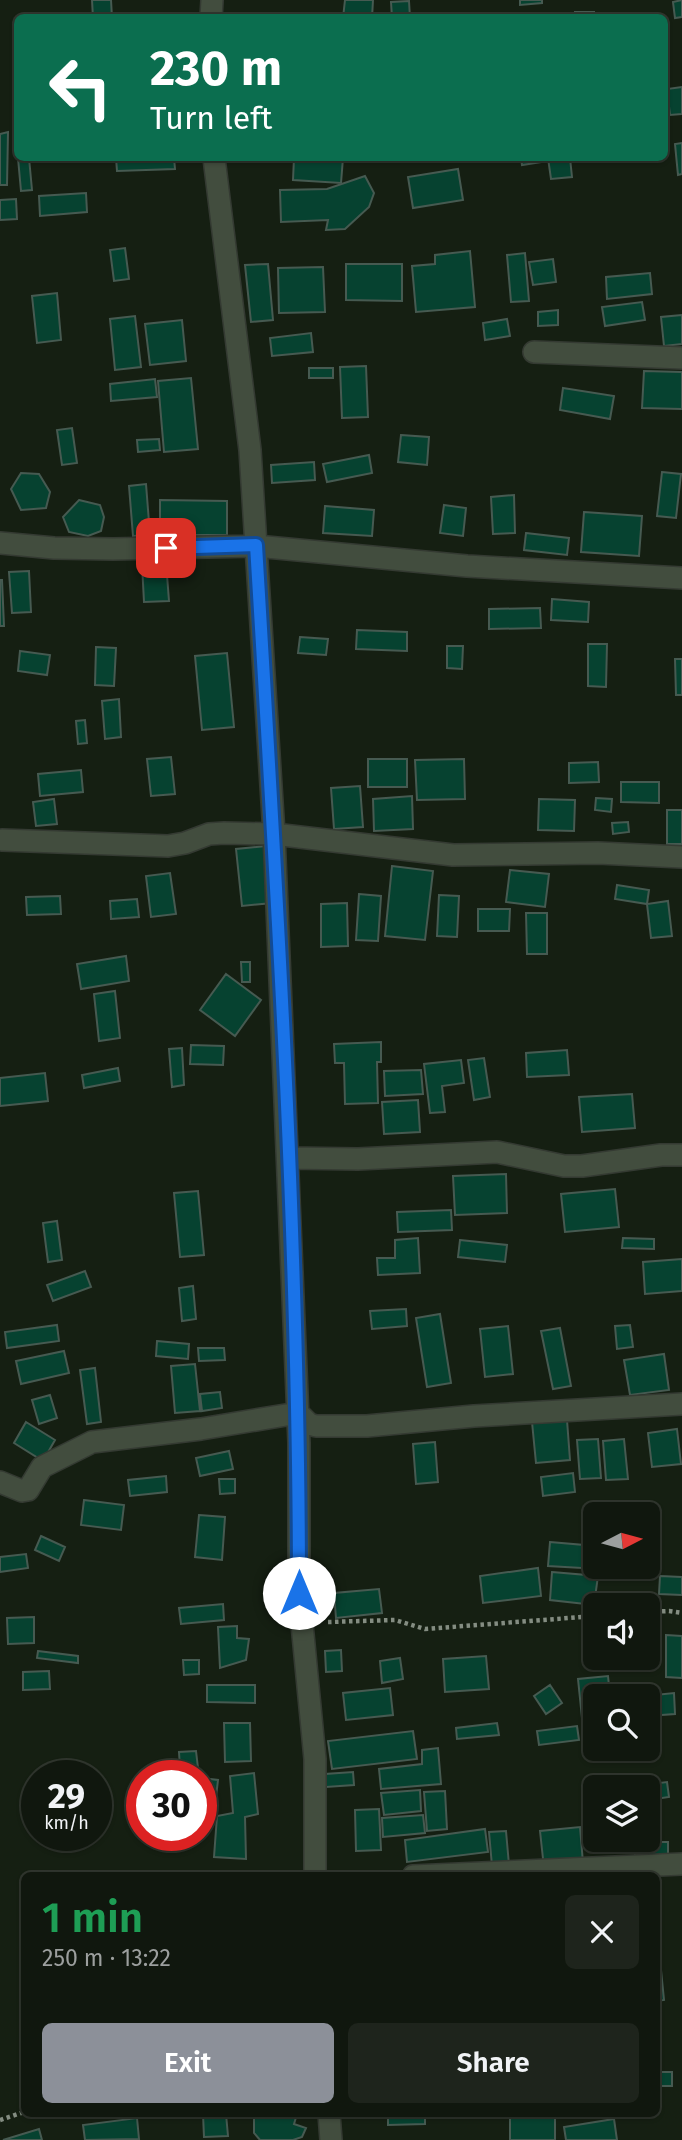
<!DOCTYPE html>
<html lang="en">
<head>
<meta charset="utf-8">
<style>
  :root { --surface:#10170e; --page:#1e241c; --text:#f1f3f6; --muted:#9c9f9e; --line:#30362e; --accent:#8c9099 }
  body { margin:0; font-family:"Fira Sans",sans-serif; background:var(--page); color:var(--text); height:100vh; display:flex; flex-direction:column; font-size:26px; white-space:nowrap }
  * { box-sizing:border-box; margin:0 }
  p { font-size:23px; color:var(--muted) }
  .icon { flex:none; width:38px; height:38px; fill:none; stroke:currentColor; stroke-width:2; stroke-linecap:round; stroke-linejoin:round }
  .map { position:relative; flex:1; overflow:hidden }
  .sheet { position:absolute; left:21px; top:1872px; width:639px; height:245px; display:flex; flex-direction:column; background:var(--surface); border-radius:10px; box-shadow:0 2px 5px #0004,0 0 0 2px var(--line) }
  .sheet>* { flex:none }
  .guide { position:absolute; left:14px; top:14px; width:654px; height:147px; border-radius:10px; box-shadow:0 2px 5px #0004,0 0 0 2px var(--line); background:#0b6e4f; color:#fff; overflow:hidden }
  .needle { width:46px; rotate:84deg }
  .fabs { position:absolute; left:583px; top:1502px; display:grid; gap:14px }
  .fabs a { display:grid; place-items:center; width:77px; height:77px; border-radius:10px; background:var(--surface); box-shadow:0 2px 5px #0004,0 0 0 2px var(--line); font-size:35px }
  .speed { position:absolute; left:21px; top:1760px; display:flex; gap:14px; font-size:35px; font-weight:700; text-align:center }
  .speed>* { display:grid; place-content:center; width:91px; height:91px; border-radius:50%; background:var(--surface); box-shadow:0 2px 5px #0004,0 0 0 2px var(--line); line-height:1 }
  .speed small { font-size:18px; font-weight:400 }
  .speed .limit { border:10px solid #d22; background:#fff; color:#111 }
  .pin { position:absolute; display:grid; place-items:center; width:60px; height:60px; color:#fff; margin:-30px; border-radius:14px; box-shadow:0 4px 10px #0006 }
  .me { position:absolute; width:77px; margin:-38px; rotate:0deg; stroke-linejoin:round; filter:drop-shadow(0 0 5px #0008) }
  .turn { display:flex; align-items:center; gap:24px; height:147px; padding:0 21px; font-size:32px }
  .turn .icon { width:91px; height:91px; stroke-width:2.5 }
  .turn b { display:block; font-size:49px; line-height:60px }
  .round { display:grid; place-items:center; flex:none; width:74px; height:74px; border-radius:10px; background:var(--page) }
  .head { display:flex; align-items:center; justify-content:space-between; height:119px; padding:0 21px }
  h1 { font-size:42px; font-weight:600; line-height:52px; color:#1e9e55 }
  .primary-button { display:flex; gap:14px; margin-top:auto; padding:14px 21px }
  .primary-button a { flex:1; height:80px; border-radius:10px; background:var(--accent); color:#fff; font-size:28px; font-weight:600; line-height:80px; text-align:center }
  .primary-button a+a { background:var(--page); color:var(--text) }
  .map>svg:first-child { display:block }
  .building { fill:#064230; stroke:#465a51; stroke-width:2 }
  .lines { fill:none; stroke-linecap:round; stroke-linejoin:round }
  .minor-casing { stroke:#343a32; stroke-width:24 }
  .path { stroke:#848d82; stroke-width:4.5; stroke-dasharray:3.5 3.5; stroke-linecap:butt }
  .minor { stroke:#424d3e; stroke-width:21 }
  .route-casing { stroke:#114b97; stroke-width:18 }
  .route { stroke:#1a73e8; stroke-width:12 }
</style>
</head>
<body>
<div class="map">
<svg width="682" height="2140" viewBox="0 0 682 2140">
  <rect width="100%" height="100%" fill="#151f12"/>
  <path class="building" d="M92,0H111L112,18H93Z
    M345,0H373L372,18H343Z
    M520,0H542V3L520,5Z
    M682,0V17L675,18L673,2Z
    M409,1L410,18H392L391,2Z
    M575,12H594V18H575Z
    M682,87V114L670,115L667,89Z
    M8,132L7,185H0V134Z
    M682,143V174L678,175L675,144Z
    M18,158H29L32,190L21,191Z
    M116,158H174L175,169L117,171Z
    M294,158H343L341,183L293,180Z
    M521,158H541L542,162L522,165Z
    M548,158H570L572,177L551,179Z
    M458,169L463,200L413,208L408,177Z
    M365,176L374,193L369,207L345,229L326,230L328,220L281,222L280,190L327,189Z
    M86,193L87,212L40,216L39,196Z
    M16,199L17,219L0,220V200Z
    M125,248L129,279L114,281L110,250Z
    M470,251L475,307L416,312L412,266L435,264V255Z
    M525,253L529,301L511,302L507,255Z
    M553,259L556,282L533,285L529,262Z
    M268,264L273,320L251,322L245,265Z
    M346,264H402V301L346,300Z
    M323,267L325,312L279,313L278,268Z
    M650,273L652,294L607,299L606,277Z
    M57,293L61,340L37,343L32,296Z
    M642,302L645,320L605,326L602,307Z
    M558,310V325L538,326V312Z
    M682,315V344L664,346L661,317Z
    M135,316L141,367L115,370L110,319Z
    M507,319L510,336L485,340L483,323Z
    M182,320L186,361L150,365L145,324Z
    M311,333L313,352L272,356L270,338Z
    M366,366L368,417L342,418L340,367Z
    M309,368H333V378H309Z
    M644,371L682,372V409L642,408Z
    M191,378L198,449L164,452L158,381Z
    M155,379L157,397L111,401L110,384Z
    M563,388L614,396L610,419L560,410Z
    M72,428L77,463L62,465L57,430Z
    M401,435L429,437L427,465L398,462Z
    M159,439L160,450L138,452L137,440Z
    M369,455L372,473L327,482L323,464Z
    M314,462L315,480L272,483L271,465Z
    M662,472L681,474L676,518L657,516Z
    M21,473L39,474L50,492L46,508L21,510L11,489Z
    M146,484L150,535L133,536L129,486Z
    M514,495L515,533L493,534L491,497Z
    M79,500L100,505L104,517L101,531L88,536L69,532L63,517Z
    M160,500L227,501V535H160Z
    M444,505L466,508L463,536L440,533Z
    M325,506L374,510L372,536L323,533Z
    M584,512L642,516L639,556L581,552Z
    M526,533L569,538L567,555L524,550Z
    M166,562L169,601L144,602L142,564Z
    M29,571L31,612L12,613L9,572Z
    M0,580H2L4,626H0Z
    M552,599L589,602L588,622L551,620Z
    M540,608L541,628L489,629V609Z
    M357,630L407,632V651L356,649Z
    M300,637L328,639L326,655L298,653Z
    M588,644H607L606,687L588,686Z
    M447,646H463L462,669L447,668Z
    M96,647L116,648L114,686L95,685Z
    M20,651L50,655L47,675L18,671Z
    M227,653L234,727L202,730L195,656Z
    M675,659H682V695H676Z
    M119,699L121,737L105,739L102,701Z
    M85,720L87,743L78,744L76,721Z
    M171,757L175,794L151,796L147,759Z
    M368,759H407V787H368Z
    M464,759L465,799L417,800L415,760Z
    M598,762L599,782L569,783V763Z
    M81,770L83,792L40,796L38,774Z
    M621,782H659V803L621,802Z
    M360,786L363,827L334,829L331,788Z
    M412,796L413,829L374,831L373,799Z
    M596,798L612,799L611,812L595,810Z
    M54,799L57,824L36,826L33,802Z
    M539,799L575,800L574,831L538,830Z
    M667,810H682V844H667Z
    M628,822L629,832L613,834L612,823Z
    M266,846L272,903L242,906L236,849Z
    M392,866L433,871L425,940L385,936Z
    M510,870L549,874L545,907L506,902Z
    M170,873L176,914L151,917L146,876Z
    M617,885L649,890L647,904L615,899Z
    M359,894L381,896L378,941L356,940Z
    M439,895L459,896L457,937L437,936Z
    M60,896L61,914L27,915L26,897Z
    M137,899L139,917L111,919L110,901Z
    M668,901L672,936L651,938L647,904Z
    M347,903L348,946L321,947V904Z
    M478,909H510L509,931H478Z
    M526,913H547V954H527Z
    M126,956L129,981L81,989L77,964Z
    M241,962H250V982H242Z
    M226,974L261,1000L235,1036L200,1010Z
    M115,991L120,1038L99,1041L94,994Z
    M381,1042V1062H377L378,1103L345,1104L344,1063H335L334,1044Z
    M191,1045L224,1046L223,1065L190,1064Z
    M182,1048L184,1085L172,1087L169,1049Z
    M567,1050L569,1075L527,1077L526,1053Z
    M484,1058L490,1097L474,1100L468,1060Z
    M461,1060L464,1083L442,1086L445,1112L430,1113L424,1064Z
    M118,1068L120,1081L84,1088L82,1075Z
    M421,1070L423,1094L385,1096L384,1071Z
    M45,1073L48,1101L0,1106V1078Z
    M632,1094L635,1128L582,1132L579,1097Z
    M418,1100L420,1132L384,1134L382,1102Z
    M506,1174L507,1213L455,1215L453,1176Z
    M615,1189L619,1227L565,1232L561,1194Z
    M198,1191L204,1255L180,1257L174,1193Z
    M451,1210L452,1230L398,1232L397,1212Z
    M57,1221L62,1260L48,1262L43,1223Z
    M418,1238L420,1273L378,1275L377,1258H395V1240Z
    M623,1238L654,1239V1249L622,1248Z
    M460,1240L507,1245L505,1262L458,1257Z
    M682,1259V1291L645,1294L643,1262Z
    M85,1271L91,1287L53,1301L47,1285Z
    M193,1286L196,1319L182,1321L179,1288Z
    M406,1309L407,1326L372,1329L370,1311Z
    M440,1314L451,1383L427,1387L416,1318Z
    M57,1325L59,1341L7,1348L5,1332Z
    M630,1325L633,1347L617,1349L615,1326Z
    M508,1326L513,1374L485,1377L480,1329Z
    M560,1328L571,1386L553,1389L541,1331Z
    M157,1341L189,1344L188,1359L156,1356Z
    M198,1348H224L225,1360L199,1361Z
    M64,1351L69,1373L21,1384L16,1361Z
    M664,1354L669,1390L630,1395L624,1360Z
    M195,1364L200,1411L175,1413L171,1366Z
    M95,1368L101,1422L87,1424L80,1370Z
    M220,1392L222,1408L202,1411L200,1394Z
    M50,1395L57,1418L39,1424L32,1400Z
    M567,1420L570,1460L536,1463L532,1422Z
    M26,1422L55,1440L43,1461L14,1443Z
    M677,1429L681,1464L652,1467L648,1433Z
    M598,1439L601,1478L580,1479L577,1440Z
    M624,1439L628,1479L606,1480L603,1441Z
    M435,1442L438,1482L416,1484L413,1444Z
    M229,1451L233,1469L200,1476L196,1458Z
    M573,1473L575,1492L543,1496L541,1477Z
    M166,1476L167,1492L130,1496L128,1480Z
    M219,1479H235V1493L220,1494Z
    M84,1500L124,1505L121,1530L81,1525Z
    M199,1515L225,1517L222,1560L195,1557Z
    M41,1536L65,1547L59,1561L35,1550Z
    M550,1542L584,1545L582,1568L548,1566Z
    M26,1554L28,1568L0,1572V1557Z
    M538,1568L541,1596L483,1603L480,1576Z
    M552,1572L598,1576L594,1605L550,1600Z
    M660,1576L682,1577V1595L659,1594Z
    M379,1589L382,1613L336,1618L334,1593Z
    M223,1604L224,1620L181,1624L179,1608Z
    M34,1617V1643L8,1644L7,1618Z
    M237,1626V1638L249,1639L246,1660L220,1668L218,1627Z
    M666,1635L682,1636V1678L666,1677Z
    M341,1650L342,1671L326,1672L325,1651Z
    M38,1651L78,1656V1663L37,1658Z
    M486,1656L489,1689L445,1692L443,1659Z
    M400,1658L403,1679L382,1683L380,1661Z
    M183,1660H199V1674L184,1675Z
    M49,1671L50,1689L23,1690V1672Z
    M608,1676L610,1696H595V1717L582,1718L578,1679Z
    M207,1685H255V1703L207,1702Z
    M550,1685L562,1703L546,1714L534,1696Z
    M390,1688L393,1715L346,1720L343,1693Z
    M674,1693L675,1714L648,1716V1696H645Z
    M224,1723H250L251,1761L225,1762Z
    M497,1723L499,1735L457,1739L456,1728Z
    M577,1726L579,1740L539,1745L537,1731Z
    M413,1731L417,1759L332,1769L328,1741Z
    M438,1748L441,1784L381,1789L379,1769L422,1764V1750Z
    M196,1751L198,1768H180L179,1752Z
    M153,1769L177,1772V1776H153Z
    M353,1772L354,1785L326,1787L325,1774Z
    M254,1773L258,1814L245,1817L246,1859L214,1857L217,1816L233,1813L230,1776Z
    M201,1778L218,1780L216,1797L201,1796Z
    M667,1782L669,1797L648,1800V1787L635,1786Z
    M420,1790L421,1811L384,1815L381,1793Z
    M445,1791L447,1829L427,1831L424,1792Z
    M587,1798H595V1813L588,1814Z
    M379,1809L381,1850L356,1851L355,1810Z
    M423,1815L425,1833L383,1837L382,1818Z
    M580,1827L583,1863L544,1868L540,1831Z
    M485,1829L488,1852L407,1862L405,1840Z
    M506,1831L509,1865L492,1866L489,1832Z
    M617,1839H629L630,1847L617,1848Z
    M635,1842H668V1857L635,1858Z
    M660,1960L664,2000L656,2001V1961Z
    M656,2072H672V2086H656Z
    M203,2114H226L228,2136L204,2137Z
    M254,2114H297L294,2124L306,2128L302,2137L293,2140H260L254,2133Z
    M388,2114H425V2124L388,2125Z
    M555,2117V2140H510V2118Z
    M137,2118L139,2139L85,2140L83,2125Z
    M614,2119L617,2140H566L564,2127Z
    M39,2129L42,2140H3Z"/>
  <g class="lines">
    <defs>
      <path id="minor" d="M211,18L212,0
        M214,158L250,450L274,834L299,1443V1593L315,1759V1876
        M534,352L682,358
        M0,543L54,548L113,549L256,546L467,566L682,578
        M2,840L168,846L185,843L209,834L224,833L274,834L453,855L598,853L682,857
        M289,1158L358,1159L497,1152L564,1166H582L661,1155H682
        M0,1482L22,1491L28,1490L42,1467L92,1442L201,1429L298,1413L309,1424L316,1426H367L474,1416L682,1404
        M413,1876L682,1864
        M329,2114L331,2140"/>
    </defs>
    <use href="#minor" class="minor-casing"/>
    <path class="path" d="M648,1612L669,1611L682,1613
      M328,1622L395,1620L425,1629L595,1616
      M0,2120L24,2112"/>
    <use href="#minor" class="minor"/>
  </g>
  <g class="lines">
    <defs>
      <path id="route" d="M166,548L256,545C277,894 299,1244 299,1593"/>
    </defs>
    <use href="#route" class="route-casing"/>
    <use href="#route" class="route"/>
  </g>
</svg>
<div class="fabs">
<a><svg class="needle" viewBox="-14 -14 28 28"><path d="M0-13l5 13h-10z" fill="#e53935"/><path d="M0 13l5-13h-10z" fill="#9c9f9e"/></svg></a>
<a><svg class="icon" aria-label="sound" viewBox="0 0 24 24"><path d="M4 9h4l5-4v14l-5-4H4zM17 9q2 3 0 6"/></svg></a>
<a><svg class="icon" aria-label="search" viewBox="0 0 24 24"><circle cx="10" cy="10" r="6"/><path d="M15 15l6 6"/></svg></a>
<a><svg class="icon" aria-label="layers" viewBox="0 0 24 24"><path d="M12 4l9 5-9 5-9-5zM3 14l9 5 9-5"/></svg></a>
</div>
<div class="speed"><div>29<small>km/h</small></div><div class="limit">30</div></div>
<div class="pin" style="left:166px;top:548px;background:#d93025"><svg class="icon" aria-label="arrive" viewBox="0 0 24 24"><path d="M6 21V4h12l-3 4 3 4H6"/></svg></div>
<svg class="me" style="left:299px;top:1593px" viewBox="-20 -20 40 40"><circle r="19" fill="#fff"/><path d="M0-13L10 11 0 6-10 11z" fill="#1a73e8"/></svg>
<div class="guide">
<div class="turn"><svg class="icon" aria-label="left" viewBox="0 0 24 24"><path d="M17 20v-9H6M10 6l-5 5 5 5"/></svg><div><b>230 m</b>Turn left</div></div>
</div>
<section class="sheet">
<div class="head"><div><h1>1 min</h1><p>250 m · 13:22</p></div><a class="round"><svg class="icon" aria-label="close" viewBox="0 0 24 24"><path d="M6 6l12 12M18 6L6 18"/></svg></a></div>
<div class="primary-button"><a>Exit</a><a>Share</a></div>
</section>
</div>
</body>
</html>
